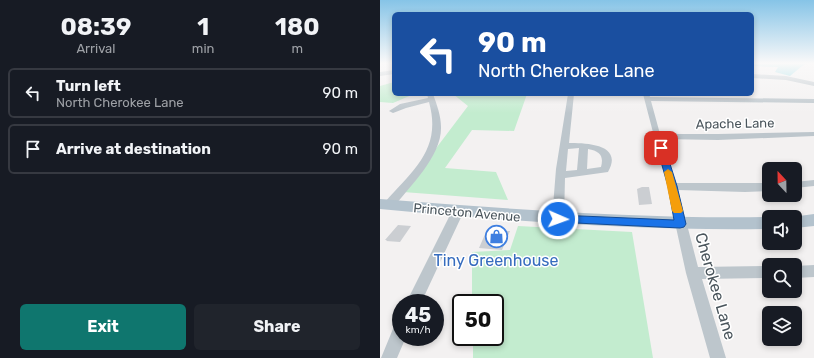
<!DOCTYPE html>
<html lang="en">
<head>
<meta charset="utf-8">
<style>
  :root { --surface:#171b24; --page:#20242c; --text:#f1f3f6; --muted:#9ea1a6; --line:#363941; --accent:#0f766e }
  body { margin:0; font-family:Rubik,sans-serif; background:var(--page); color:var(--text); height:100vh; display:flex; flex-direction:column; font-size:15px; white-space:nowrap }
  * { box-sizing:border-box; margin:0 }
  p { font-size:13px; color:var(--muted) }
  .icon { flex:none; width:22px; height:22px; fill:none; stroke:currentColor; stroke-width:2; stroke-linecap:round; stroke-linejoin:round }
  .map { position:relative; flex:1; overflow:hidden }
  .drawer { display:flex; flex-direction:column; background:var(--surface); width:380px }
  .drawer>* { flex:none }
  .hud { position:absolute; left:12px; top:12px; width:362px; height:84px; border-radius:6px; box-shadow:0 2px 6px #0003; background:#1a4fa0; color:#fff; overflow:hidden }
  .needle { width:26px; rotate:338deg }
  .fabs { position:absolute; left:382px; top:162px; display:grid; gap:8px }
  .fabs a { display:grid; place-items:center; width:40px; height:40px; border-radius:6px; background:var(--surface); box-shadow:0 2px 6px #0003; font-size:20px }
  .speed { position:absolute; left:12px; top:294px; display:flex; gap:8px; font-size:20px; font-weight:700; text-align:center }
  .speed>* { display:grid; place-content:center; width:52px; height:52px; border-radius:50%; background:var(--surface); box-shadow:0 2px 6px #0003; line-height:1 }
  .speed small { font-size:10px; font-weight:400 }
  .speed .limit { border:2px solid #111; border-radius:6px; background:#fff; color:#111 }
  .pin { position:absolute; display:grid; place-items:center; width:34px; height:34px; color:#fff; margin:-17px; border-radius:8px; box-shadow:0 2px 6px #0006 }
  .me { position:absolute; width:44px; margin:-22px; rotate:92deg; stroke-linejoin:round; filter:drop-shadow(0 0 3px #0008) }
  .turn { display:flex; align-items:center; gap:14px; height:84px; padding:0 20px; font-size:18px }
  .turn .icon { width:52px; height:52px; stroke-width:2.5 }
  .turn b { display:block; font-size:28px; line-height:34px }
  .eta { display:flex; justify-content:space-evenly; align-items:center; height:68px; text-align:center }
  .eta b { font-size:24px; font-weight:700; line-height:28px }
  .cta { display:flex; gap:8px; margin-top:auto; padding:8px 20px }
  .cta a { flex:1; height:46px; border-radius:6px; background:var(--accent); color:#fff; font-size:16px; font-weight:700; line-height:46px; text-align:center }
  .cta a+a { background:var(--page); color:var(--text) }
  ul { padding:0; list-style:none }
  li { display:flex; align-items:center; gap:12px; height:50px; margin:0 8px 6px; padding:0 12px; border:2px solid var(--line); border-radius:6px }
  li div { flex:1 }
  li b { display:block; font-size:15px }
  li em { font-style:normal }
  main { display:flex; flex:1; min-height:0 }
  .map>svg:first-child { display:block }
  .green { fill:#c3eccf }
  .water { fill:#94dce5 }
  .building { fill:#cbced2 }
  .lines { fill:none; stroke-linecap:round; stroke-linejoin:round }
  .minor { fill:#bdc6cc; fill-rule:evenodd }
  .major { fill:#b3c2cd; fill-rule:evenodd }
  .route { fill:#1a73e8; stroke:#114b97 }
  .slow { fill:#f59e0b }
  .labels { text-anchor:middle; stroke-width:3; stroke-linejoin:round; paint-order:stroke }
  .street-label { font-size:13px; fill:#4a555c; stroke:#fff }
  .near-shop-label { font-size:16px; fill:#366cbe; stroke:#fff }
  .near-street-label { font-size:16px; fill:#4a555c; stroke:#fff }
</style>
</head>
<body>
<main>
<section class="drawer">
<div class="eta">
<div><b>08:39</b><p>Arrival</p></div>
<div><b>1</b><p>min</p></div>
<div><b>180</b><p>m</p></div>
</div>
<ul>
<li><svg class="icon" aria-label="left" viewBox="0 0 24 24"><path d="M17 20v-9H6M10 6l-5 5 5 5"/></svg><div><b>Turn left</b><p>North Cherokee Lane</p></div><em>90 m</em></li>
<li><svg class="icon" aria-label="arrive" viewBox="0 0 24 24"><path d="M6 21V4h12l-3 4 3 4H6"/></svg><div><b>Arrive at destination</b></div><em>90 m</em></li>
</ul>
<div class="cta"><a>Exit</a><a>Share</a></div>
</section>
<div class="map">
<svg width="434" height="358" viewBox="0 0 434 358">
  <rect width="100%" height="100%" fill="#f3f1f1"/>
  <path class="green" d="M14,82V94H34L13,103L0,102V86Z
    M73,94H147L134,131L92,130L65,168L116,172L128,200L23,192L88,106Z
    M138,226L252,232L273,358H93V337H115V303H92V252L130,250Z"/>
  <path class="water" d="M372,63H428L422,66L410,76L395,72L398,67L372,66Z"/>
  <path class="building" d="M262,187H269L272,204L259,205L257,189Z
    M18,225L31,226L20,242L6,241L7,240H5Z
    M122,231H130L122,250L99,248L106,232L121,233Z"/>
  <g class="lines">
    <path class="minor" d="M14,70V74L0,76V72Z
      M372,74L406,76L434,82V86L406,80L372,78Z
      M47,94H53C57,105 61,116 61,127C62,156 30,186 13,208H5L4,205L5,202C34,169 62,149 49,102L26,108L13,113L9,111L20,104L48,98Z
      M188,94H194L189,143C206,143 244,144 228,172L185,178L184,219L182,222L178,223L174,222L172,219L176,169ZM199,148L197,170L186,171L188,149ZM208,149C220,151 224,156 221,167L207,169Z
      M263,94H269L270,97L434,99V103L271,101L280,134H338L434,132V136L338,140L282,139L296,183H389V191L365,192L298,190L318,267L389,266V278L322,279L346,358H330L306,273L287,186Z
      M434,180V186L415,188V182Z
      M78,207L82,208L84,211L41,303H26L72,211L74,208Z
      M434,265V277L415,278V266Z
      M21,322V337H26L17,358H1L15,324Z"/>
    <path class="major" d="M0,199C130,209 259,219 389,217V229C259,231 130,221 0,209Z
      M434,214V226L415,228V217H412Z"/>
  </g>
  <linearGradient id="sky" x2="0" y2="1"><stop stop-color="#86c4e7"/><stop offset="0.56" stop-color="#faf9f9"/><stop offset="1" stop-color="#faf9f9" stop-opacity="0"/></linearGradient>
  <rect width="434" height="113" fill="url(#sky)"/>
  <path class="route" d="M281,146L285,148L297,186L306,224L304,227L300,228L175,222L173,219L175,216L178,215L294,220L288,186L277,148Z"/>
  <path class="slow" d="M288,169L292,172L303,211L301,213H294L292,211L284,172Z"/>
  <defs>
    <symbol id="shop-ring" viewBox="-11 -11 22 22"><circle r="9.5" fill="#fff" stroke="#3f7fe0" stroke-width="1.5"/><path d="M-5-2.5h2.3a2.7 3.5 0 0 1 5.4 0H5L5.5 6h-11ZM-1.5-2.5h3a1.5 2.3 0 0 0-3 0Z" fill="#3f7fe0"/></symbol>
  </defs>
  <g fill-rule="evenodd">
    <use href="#shop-ring" x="104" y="224" width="25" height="25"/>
  </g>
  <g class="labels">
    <g class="street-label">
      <text transform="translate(355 123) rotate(-1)" y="5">Apache Lane</text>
      <text transform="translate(87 212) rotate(5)" y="5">Princeton Avenue</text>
    </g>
    <g class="near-shop-label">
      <text x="116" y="266">Tiny Greenhouse</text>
    </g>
    <g class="near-street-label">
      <text transform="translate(336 286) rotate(74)" y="6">Cherokee Lane</text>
    </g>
  </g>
</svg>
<div class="fabs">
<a><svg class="needle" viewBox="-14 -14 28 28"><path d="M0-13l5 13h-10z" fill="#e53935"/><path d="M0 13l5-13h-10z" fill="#9ea1a6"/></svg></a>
<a><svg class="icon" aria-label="sound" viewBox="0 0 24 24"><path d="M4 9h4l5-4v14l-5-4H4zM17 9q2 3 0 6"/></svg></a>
<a><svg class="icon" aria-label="search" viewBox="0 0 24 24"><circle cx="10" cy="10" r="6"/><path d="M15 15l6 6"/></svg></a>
<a><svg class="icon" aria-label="layers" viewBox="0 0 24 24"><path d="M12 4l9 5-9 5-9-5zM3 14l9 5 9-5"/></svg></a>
</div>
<div class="speed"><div>45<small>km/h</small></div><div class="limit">50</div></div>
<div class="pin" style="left:281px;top:148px;background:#d93025"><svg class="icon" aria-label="arrive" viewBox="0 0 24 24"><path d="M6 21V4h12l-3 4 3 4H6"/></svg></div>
<svg class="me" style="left:178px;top:219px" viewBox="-20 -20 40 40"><circle r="17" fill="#1a73e8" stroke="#fff" stroke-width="3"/><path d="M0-11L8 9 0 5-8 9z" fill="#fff"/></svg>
<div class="hud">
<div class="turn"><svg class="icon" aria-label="left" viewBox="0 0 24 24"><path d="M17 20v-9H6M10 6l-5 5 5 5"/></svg><div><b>90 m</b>North Cherokee Lane</div></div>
</div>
</div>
</main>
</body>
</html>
